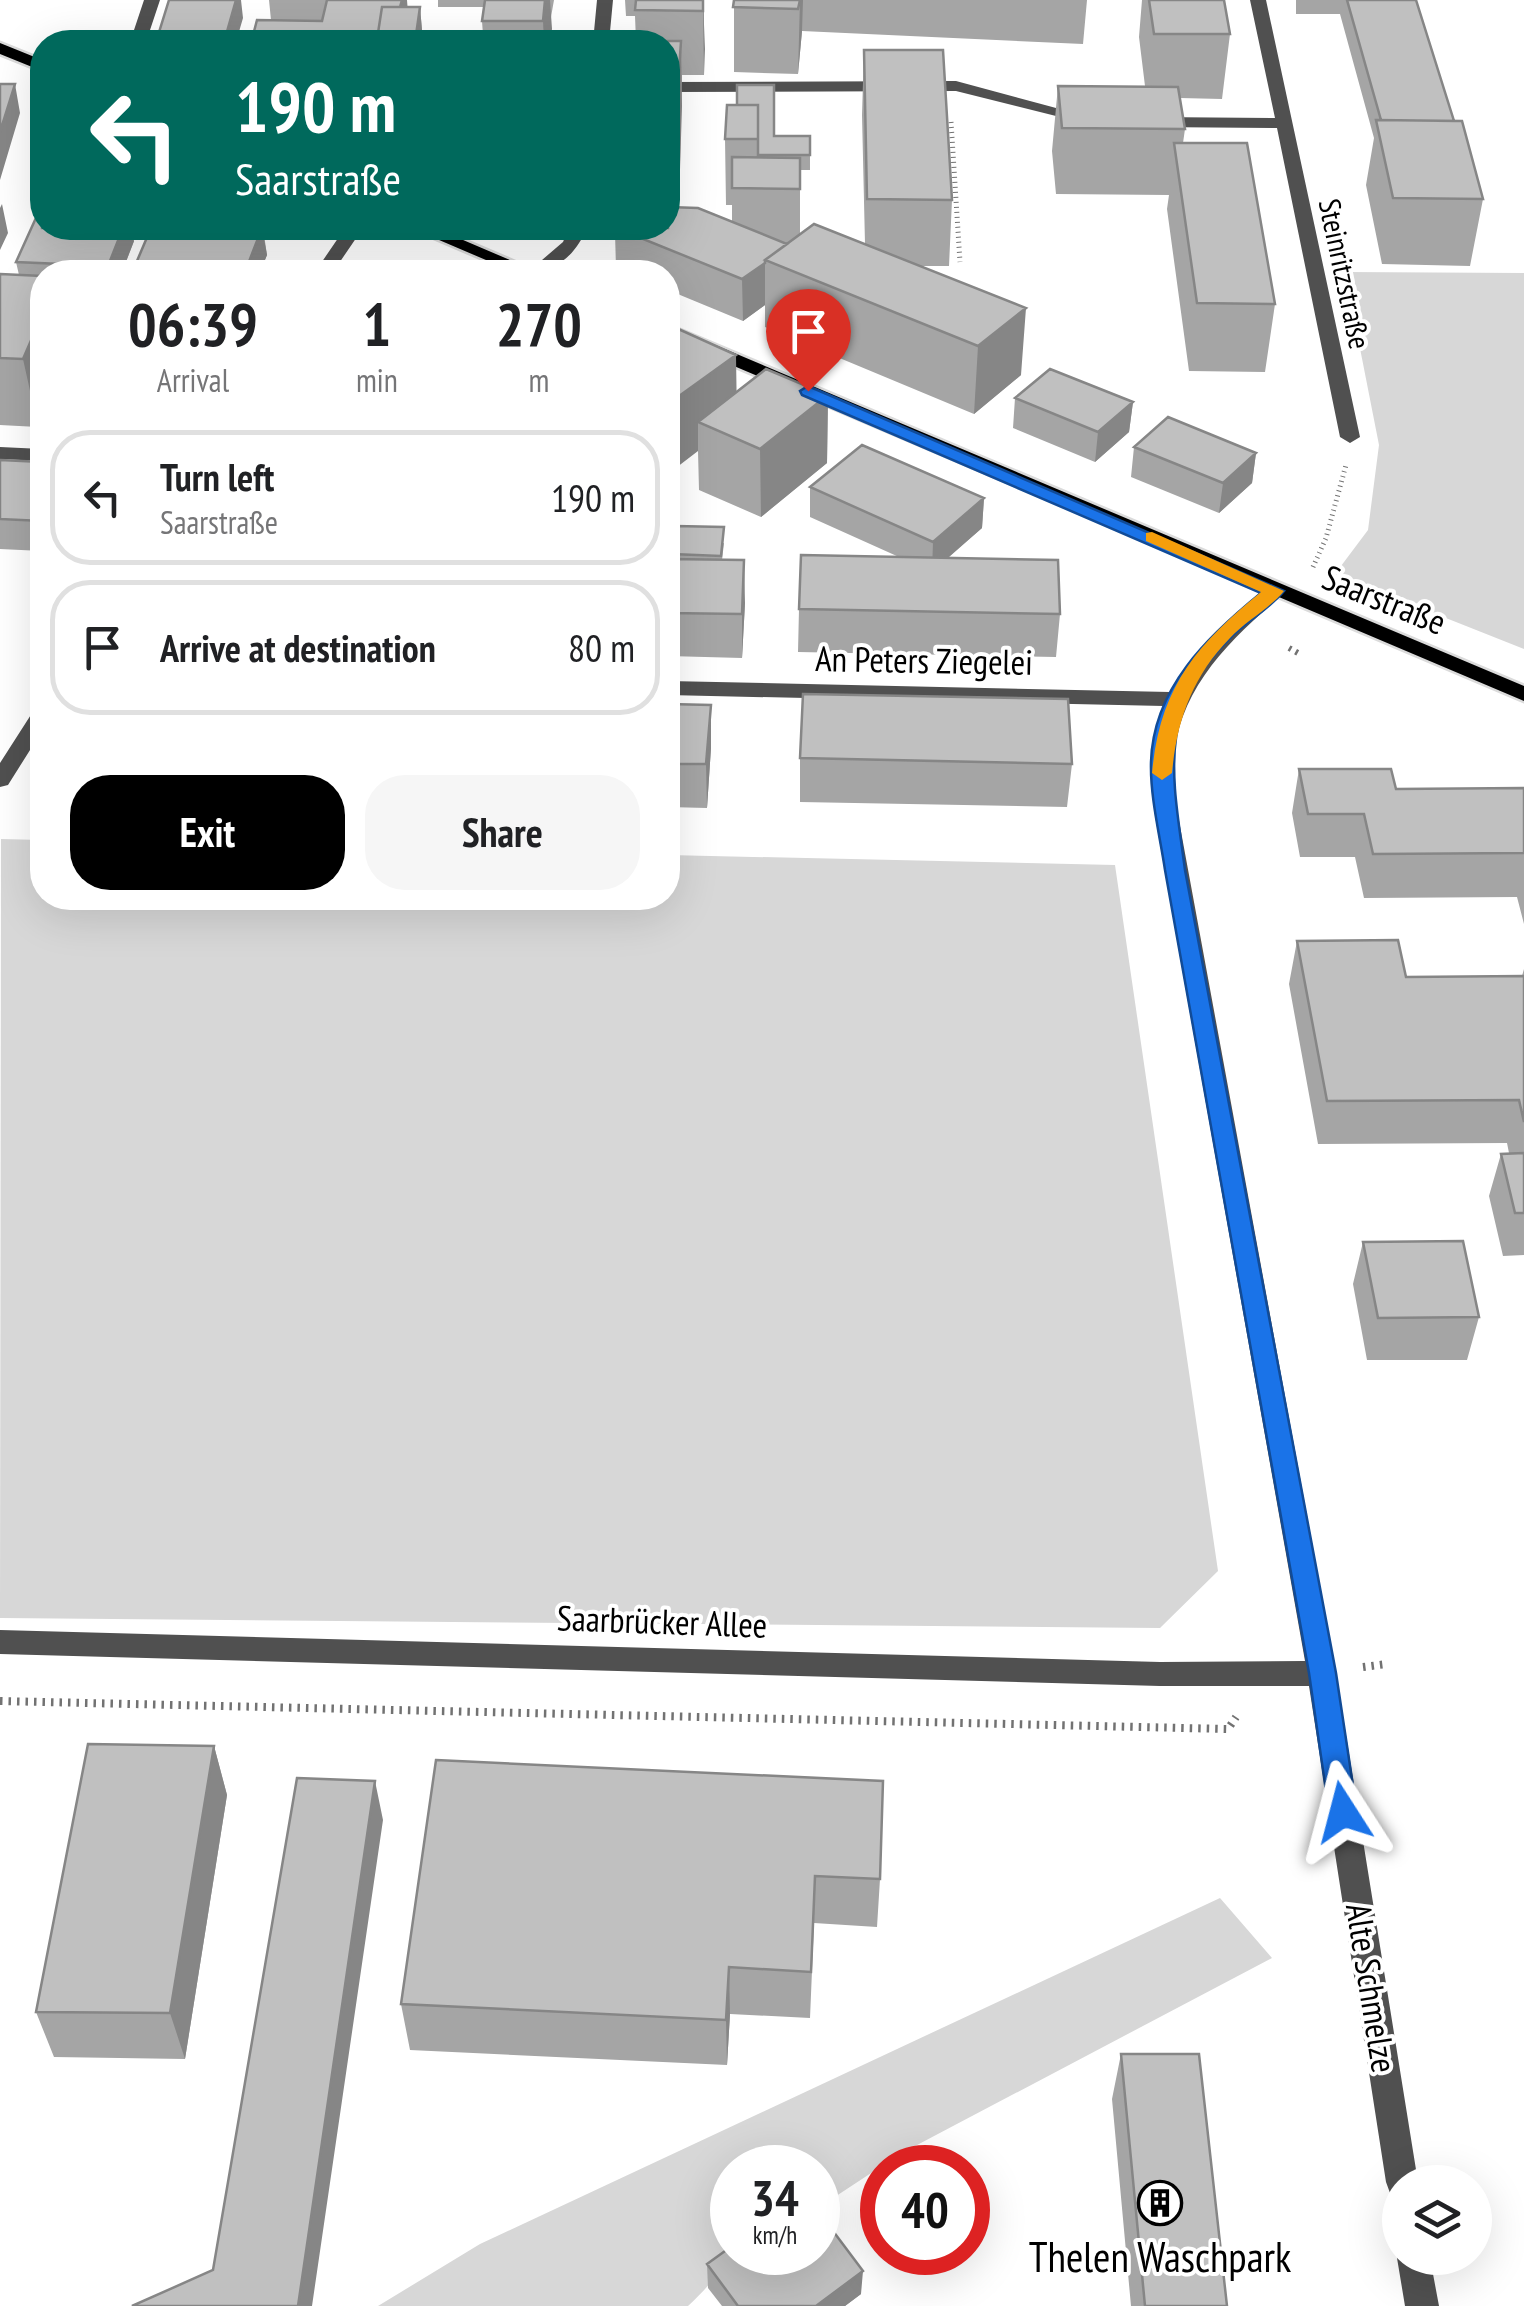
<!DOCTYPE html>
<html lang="en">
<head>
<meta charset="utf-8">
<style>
  :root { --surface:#fff; --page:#f6f6f6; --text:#202124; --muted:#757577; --line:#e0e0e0; --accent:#000 }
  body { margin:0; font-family:"PT Sans Narrow",sans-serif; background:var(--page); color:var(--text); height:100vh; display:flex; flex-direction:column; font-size:38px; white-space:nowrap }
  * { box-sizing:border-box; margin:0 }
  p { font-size:32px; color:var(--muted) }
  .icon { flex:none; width:55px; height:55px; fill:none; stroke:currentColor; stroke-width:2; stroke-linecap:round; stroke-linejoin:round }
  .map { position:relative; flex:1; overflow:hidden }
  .drawer { position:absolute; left:30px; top:260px; width:650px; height:650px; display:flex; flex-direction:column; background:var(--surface); border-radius:40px; box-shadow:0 10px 40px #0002 }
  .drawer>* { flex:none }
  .hud { position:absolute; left:30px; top:30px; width:650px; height:210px; border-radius:40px; box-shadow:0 10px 40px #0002; background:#00695c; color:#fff; overflow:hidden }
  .buttons { position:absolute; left:1382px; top:2165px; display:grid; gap:20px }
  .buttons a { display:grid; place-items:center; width:110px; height:110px; border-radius:50%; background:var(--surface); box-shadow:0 10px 40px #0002; font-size:50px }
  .speed { position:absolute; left:710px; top:2145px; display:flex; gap:20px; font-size:50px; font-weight:700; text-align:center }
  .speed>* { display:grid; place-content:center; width:130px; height:130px; border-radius:50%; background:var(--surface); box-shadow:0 10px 40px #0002; line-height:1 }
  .speed small { font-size:25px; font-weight:400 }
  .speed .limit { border:15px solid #d22; background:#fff; color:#111 }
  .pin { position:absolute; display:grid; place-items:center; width:85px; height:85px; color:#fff; margin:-102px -42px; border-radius:50% 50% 50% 0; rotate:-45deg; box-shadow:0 0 10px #0007 }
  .pin .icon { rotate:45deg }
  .me { position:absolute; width:110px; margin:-55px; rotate:351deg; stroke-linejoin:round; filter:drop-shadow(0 0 8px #0008) }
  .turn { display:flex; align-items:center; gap:35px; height:210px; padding:0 40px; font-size:45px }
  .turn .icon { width:130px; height:130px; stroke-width:2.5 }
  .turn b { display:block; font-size:70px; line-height:85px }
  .eta { display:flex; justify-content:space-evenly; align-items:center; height:170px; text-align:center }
  .eta b { font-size:60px; font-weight:700; line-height:70px }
  .primary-button { display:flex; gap:20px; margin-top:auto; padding:20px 40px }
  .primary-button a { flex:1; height:115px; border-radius:40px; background:var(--accent); color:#fff; font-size:40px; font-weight:700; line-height:115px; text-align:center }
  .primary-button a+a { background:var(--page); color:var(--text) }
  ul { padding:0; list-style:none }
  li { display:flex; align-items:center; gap:30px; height:135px; margin:0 20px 15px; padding:0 20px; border:5px solid var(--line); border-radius:40px }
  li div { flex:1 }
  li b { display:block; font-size:38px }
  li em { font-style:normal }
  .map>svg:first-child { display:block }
  .green { fill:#d7d7d7 }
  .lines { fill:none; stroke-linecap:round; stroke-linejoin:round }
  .major-casing { stroke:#dbdbdb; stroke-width:5 }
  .path-far2 { stroke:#727272; stroke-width:5; stroke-dasharray:1 4; stroke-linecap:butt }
  .path-far1 { stroke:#727272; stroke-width:6; stroke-dasharray:2.5 5; stroke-linecap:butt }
  .path { stroke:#727272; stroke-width:8; stroke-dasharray:2.5 6; stroke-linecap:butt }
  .minor { fill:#505050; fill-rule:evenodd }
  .major { fill:#000; fill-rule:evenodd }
  .wall { fill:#a5a5a5 }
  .shaded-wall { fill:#868686 }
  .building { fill:#c0c0c0; stroke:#868686; stroke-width:2.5 }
  .route { fill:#1a73e8; stroke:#114b97; stroke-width:2.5 }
  .slow { fill:#f59e0b }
  .labels { text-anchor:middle; stroke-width:8; stroke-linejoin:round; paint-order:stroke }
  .far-street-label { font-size:30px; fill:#000; stroke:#fff }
  .street-label { font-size:35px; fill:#000; stroke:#fff }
  .near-poi-label { font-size:42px; fill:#000; stroke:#fff }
</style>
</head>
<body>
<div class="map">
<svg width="1524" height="2306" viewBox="0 0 1524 2306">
  <rect width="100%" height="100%" fill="#fff"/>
  <path class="green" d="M1345,272L1524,273V649L1335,574L1368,530L1379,445Z
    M1,839L42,840V898H668V855L1115,865L1218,1571L1160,1628L0,1618Z
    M1220,1898L1272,1958L900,2154L818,2208V2168H732C732,2237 743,2255 688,2306H378L480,2244Z"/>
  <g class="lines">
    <defs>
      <path id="major" d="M0,43L42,60V71L0,54Z
        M411,228H435L538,272H514Z
        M668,325L1524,686V701L668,338Z"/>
    </defs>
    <use href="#major" class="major-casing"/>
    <path class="path-far2" d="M951,122L960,262
      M1313,567L1326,538L1346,465"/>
    <path class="path-far1" d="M1289,648L1298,653"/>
    <path class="path" d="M1363,1667L1387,1664
      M0,1701L1228,1729L1236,1717"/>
    <path class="minor" d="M144,0H160L146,42H130Z
      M597,0H613L609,42H593Z
      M1250,0H1266L1360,437L1350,443L1340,437L1277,128L1153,127L1144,122L1153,117L1275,118Z
      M956,81L1097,119L1088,124L956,91L668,92V82Z
      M345,228H363L333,272H315Z
      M569,228H587C576,254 557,272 528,272L563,242Z
      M0,447L42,449V461L0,459Z
      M1274,585L1284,591L1281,596C1220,648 1167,702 1173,788L1336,1673L1418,2182H1400V2197L1390,2193L1386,2182L1309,1686H1160L0,1654V1630L1160,1662L1305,1661L1155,816L1150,761L1164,706L668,695V681L1170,692L1208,640L1267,586Z
      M42,708V731L8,785L0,787V763L34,710Z
      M1400,2252V2258H1430L1439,2306H1405L1397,2258Z"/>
    <use href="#major" class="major"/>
  </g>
  <path class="wall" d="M269,0H407V7H420L423,42H252V39L271,20Z
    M438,0H554L551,17L550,42H480L483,35L482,21L484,7H438Z
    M625,0H704V75H682L679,207L732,222V205H726L725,139L810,136V170H800V234L865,244L862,115L864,50L952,200L949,266H920L1021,375L974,414L765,327V305L743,321L668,290V272H626L616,268L615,233H612V228H668V42L636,41L635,16H626Z
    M734,0H1087L1083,44L802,31L798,74L734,72Z
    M1142,0H1224L1230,34L1222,99L1180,98L1185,129L1183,143L1275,304L1265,372L1189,371L1167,209L1169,195L1056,194L1052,151L1058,86H1145L1139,37Z
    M1296,0H1416L1454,121L1483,199L1470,266L1382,264L1366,185L1374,138L1340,14H1296Z
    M151,228H263L267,255L260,272H135L134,268Z
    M134,241L122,272H42V415L38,427L0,425V274L19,275L16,262Z
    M668,331L737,392L828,395L827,463L761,517L699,490L698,451Z
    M1015,398L1133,402L1129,432L1095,462L1013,428Z
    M1134,447L1256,453L1252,483L1219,513L1131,477Z
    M0,460L42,462V551L0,549Z
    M810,487L984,498L982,528L947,558L1060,614L1056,657L798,652L799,609L899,557L810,517Z
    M724,543L722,560L745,603L742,658L668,656V559H672V554Z
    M668,704L711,705V748L707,808L668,807Z
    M800,758L1072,764L1067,807L800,802Z
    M1299,769L1396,789L1524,788V924L1517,897L1364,898L1355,857H1300L1292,813Z
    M1297,941L1406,977L1522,976L1524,969V1255L1503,1256L1489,1196L1501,1154L1509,1153L1507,1143L1318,1144L1289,984Z
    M1363,1242L1479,1317L1467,1360H1367L1353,1284Z
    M214,1746L227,1795L185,2059L54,2057L36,2012Z
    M436,1760L880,1879L877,1927L814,1923L810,2018L730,2014L727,2065L410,2050L401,2004Z
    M1121,2054L1227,2306H1131L1112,2099Z
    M707,2264L861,2294L845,2306H722L708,2288Z"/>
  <path class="shaded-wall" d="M236,0H241L243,18L236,42H224Z
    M402,0H407L408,13L393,42Z
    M545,0H550L552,29L550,42H544L543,21Z
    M703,0L705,49L704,75L703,11Z
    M800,0H803L802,31L798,74Z
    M420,7L423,42H415Z
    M681,41L682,106L678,233L677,101Z
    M15,84L20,113L0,180V132Z
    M2,204L8,233L0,250V208Z
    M123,228H131L134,241L122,272H109L108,266Z
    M262,228L267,255L260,272H245Z
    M765,263V305L743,321L742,279Z
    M1026,308L1021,375L974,414L978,346Z
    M42,315V415L38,427L23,359Z
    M736,355L737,422H698V451L668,474V404Z
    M828,395L827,463L761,517L760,449Z
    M1133,402L1129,432L1095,462L1098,432Z
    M1256,453L1252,483L1219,513L1223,483Z
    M984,498L982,528L932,572L933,542Z
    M744,560L745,603L742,658V614Z
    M711,705V748L707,808L706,764Z
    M214,1746L227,1795L185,2059L170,2013Z
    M375,1781L383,1820L312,2306H298Z
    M729,1967L730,2014L727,2065L726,2020Z
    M863,2271L861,2294L845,2306H816Z"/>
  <path class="building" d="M169,0H236L224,42H156Z
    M327,0H402L400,7H382L378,33L373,42H324V40L252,39L257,20L322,21Z
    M485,0H545L543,21H482Z
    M636,0H703V11L635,10Z
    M734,0H800L798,9L733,7Z
    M1149,0H1224L1230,34H1154Z
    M1347,0H1416L1454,121L1381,120Z
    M382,7H420L415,42H373L378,33Z
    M541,34L540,42H480V35Z
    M620,41H681L677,101H668V42H620Z
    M864,50H943L952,200L867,199Z
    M0,84H15L0,132Z
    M737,85H774V136H810V155H758V105H737Z
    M1058,86L1178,87L1185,129L1062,128Z
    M727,105H758V139H725Z
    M668,110H679L677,167H668Z
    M1376,120L1462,121L1483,199L1393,198Z
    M1174,143H1247L1275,304L1197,303Z
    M732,157L800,158V189L732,188Z
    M668,207L698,208L787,244L765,260V263L742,279L616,228H668Z
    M40,209H42V228H123L108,266L16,262Z
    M814,224L1026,308L978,346L765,260Z
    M151,228H262L245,272L134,268Z
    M0,274L42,276V315L23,359L0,358Z
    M674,327L736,355L668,404V331Z
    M766,369L828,395L760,449L698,422Z
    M1050,369L1133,402L1098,432L1015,398Z
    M1168,417L1256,453L1223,483L1134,447Z
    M862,445L984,498L933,542L810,487Z
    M0,460L42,462V521L0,519Z
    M675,526L724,527L721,556L672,554Z
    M801,555L1058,560L1060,614L799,609Z
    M668,559L744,560L742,614L668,613Z
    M803,694L1068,699L1072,764L800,758Z
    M668,704L711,705L706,764H668Z
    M1299,769H1391L1396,789L1524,788V853L1373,854L1364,814H1308Z
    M1398,940L1406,977L1524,976V1122L1519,1100L1327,1101L1297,941Z
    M1524,1153V1213H1515L1501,1154Z
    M1463,1241L1479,1317L1378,1318L1363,1242Z
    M88,1744L214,1746L170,2013L36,2012Z
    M436,1760L883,1781L880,1879L815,1876L811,1972L729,1967L726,2020L401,2004Z
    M297,1778L375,1781L298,2306H132L213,2270Z
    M1121,2054H1199L1227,2306H1145Z
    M818,2211L863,2271L816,2306H738L707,2264L732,2246V2252H818Z"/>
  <path class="route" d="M808,386L1284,591C1269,609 1247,621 1231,637C1155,710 1173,778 1185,870L1336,1673L1357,1812L1353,1821L1343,1825L1333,1821L1329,1812L1309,1673L1165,870C1160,836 1150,797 1151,762C1153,688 1208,636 1261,593L802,395L800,391Z"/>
  <path class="slow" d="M1152,532L1284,591C1269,609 1246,621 1230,638C1192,677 1177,720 1172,773L1162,780L1152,773C1160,687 1196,645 1261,592L1146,541V533Z"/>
  <defs>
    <symbol id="building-ring" viewBox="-11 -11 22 22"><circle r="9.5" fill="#fff" stroke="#000" stroke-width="1.5"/><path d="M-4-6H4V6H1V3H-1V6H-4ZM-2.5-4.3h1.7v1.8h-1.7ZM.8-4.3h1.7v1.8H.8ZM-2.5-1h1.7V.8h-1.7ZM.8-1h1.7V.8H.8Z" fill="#000"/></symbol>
  </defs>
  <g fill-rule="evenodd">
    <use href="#building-ring" x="1135" y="2178" width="50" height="50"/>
  </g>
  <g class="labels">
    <g class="far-street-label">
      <text transform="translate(1344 274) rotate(78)" y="10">Steinritzstraße</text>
    </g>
    <g class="street-label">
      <text transform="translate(1384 600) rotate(22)" y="12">Saarstraße</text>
      <text transform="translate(924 661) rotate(1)" y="12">An Peters Ziegelei</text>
      <text transform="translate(662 1622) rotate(2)" y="12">Saarbrücker Allee</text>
      <text transform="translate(1371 1988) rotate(81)" y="12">Alte Schmelze</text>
    </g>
    <g class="near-poi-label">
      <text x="1160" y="2272">Thelen Waschpark</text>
    </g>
  </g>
</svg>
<div class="buttons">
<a><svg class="icon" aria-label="layers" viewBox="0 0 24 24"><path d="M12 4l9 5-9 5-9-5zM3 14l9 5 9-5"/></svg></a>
</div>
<div class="speed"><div>34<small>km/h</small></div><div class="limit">40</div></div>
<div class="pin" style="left:808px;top:391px;background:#d93025"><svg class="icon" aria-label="arrive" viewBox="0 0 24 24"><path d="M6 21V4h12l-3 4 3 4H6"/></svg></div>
<svg class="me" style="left:1343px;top:1812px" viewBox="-20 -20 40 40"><path d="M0-17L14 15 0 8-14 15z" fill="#1a73e8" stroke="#fff" stroke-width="4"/></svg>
<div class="hud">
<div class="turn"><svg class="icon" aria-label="left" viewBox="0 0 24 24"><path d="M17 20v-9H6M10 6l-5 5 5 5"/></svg><div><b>190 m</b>Saarstraße</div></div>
</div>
<section class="drawer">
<div class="eta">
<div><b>06:39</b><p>Arrival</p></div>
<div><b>1</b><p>min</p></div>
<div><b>270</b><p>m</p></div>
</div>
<ul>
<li><svg class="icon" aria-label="left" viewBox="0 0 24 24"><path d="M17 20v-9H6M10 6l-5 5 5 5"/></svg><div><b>Turn left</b><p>Saarstraße</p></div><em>190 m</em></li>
<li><svg class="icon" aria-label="arrive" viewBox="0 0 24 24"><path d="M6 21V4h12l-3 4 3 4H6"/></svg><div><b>Arrive at destination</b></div><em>80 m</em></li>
</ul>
<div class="primary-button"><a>Exit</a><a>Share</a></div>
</section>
</div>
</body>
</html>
